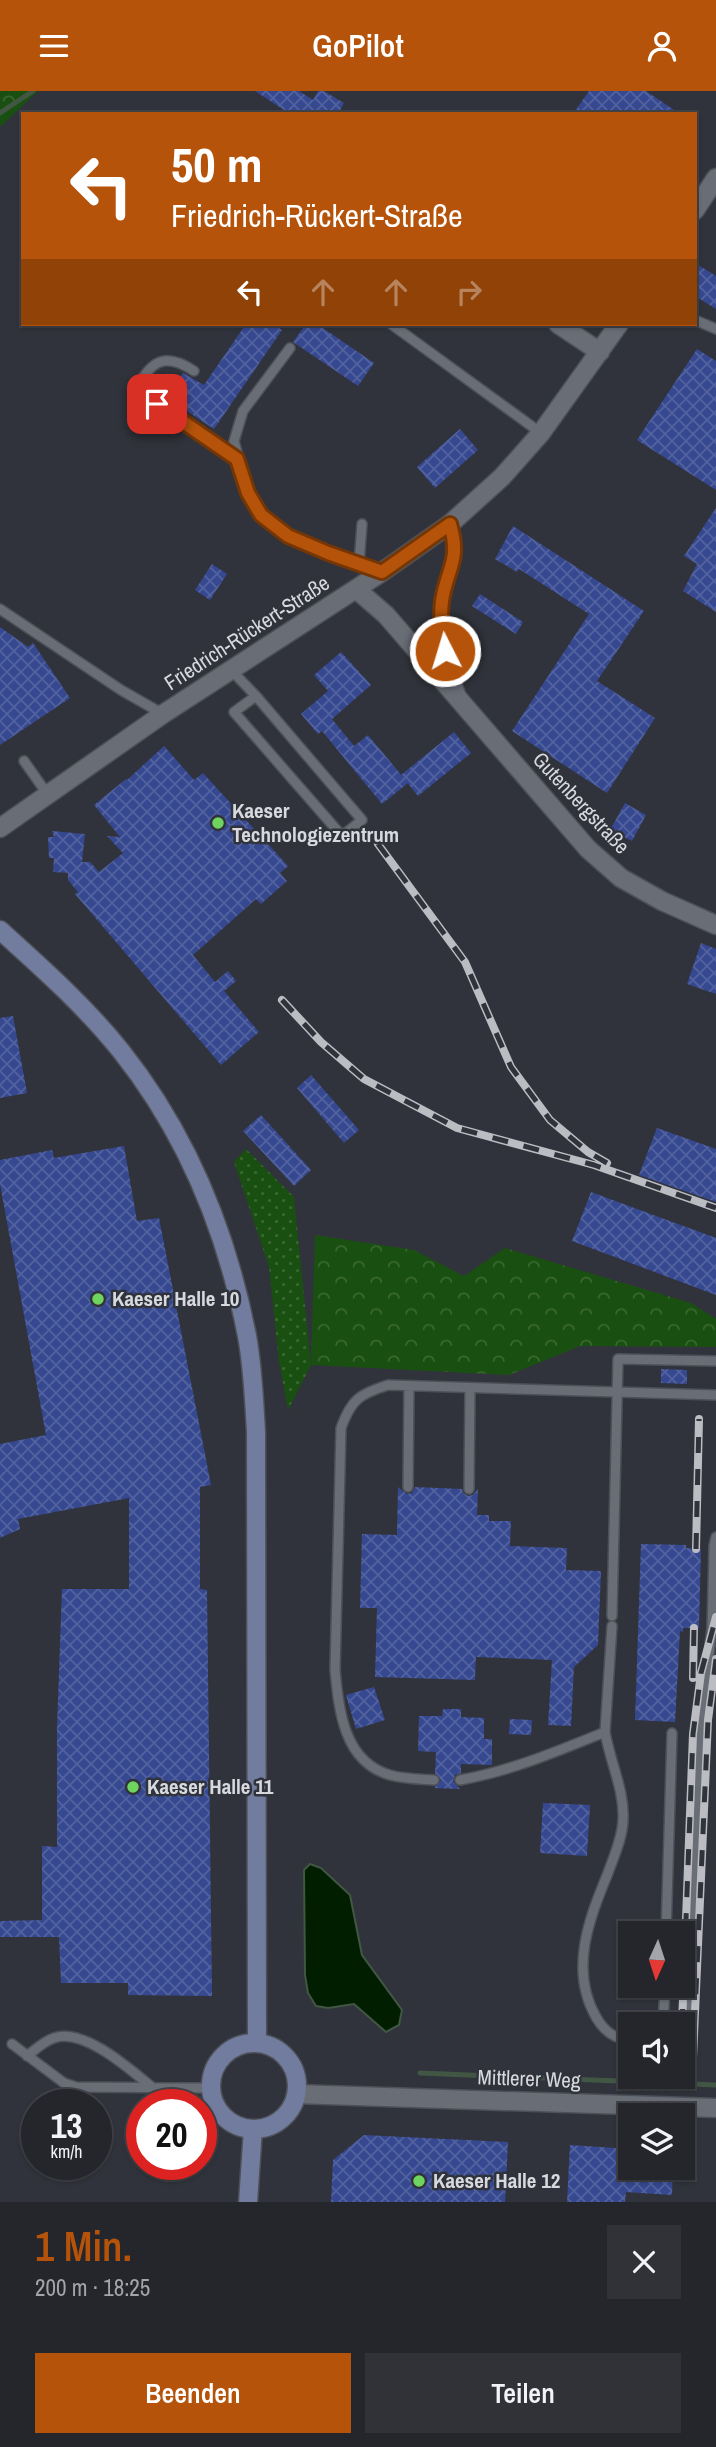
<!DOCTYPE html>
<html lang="de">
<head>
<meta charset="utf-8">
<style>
  :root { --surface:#24262c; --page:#303238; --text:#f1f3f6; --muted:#a3a5a9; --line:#414348; --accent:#b45309 }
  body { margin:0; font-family:"Archivo Narrow",sans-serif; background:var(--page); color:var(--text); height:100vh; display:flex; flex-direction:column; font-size:26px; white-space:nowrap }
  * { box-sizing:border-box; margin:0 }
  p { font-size:23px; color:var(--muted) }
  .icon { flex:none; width:38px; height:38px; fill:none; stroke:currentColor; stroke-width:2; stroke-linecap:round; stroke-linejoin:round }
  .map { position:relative; height:2111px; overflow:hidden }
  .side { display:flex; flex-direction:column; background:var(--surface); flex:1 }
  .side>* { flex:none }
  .banner { position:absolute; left:21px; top:21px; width:676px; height:214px; border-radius:0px; box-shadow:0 2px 5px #0004,0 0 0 2px var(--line); background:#b45309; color:#fff; overflow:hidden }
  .needle { width:46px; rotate:183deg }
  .controls { position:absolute; left:618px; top:1830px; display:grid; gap:14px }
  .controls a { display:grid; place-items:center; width:77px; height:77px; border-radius:0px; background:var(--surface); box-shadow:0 2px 5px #0004,0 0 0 2px var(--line); font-size:35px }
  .speed { position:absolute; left:21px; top:1998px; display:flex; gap:14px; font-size:35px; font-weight:700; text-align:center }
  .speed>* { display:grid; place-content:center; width:91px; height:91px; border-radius:50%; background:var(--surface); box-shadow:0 2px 5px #0004,0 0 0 2px var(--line); line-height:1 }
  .speed small { font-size:18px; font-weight:400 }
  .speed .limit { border:10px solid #d22; background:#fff; color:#111 }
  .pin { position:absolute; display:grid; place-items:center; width:60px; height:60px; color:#fff; margin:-30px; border-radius:14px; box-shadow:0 4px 10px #0006 }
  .me { position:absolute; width:77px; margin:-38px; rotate:355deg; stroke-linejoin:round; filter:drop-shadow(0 0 5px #0008) }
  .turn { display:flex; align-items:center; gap:24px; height:147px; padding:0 35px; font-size:32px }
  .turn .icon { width:91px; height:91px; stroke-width:2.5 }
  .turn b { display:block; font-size:49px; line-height:60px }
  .lanes { display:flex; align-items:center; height:66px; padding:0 35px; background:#0003; justify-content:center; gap:35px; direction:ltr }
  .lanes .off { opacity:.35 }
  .round { display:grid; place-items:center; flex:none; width:74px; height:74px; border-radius:0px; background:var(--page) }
  .headline { display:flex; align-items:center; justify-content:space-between; height:119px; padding:0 35px }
  h1 { font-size:42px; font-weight:600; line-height:52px; color:var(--accent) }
  .button { display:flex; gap:14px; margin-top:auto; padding:14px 35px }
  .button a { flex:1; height:80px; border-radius:0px; background:var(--accent); color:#fff; font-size:28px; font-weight:600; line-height:80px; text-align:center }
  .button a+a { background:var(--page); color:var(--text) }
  header { display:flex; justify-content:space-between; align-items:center; height:91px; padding:0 35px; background:var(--accent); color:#fff; font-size:32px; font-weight:600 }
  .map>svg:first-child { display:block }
  .grass { fill:url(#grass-dots) }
  .forest { fill:url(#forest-crowns) }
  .water { fill:#011f00; stroke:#415743; stroke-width:2 }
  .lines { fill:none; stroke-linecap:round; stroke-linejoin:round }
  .stream { stroke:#415743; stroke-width:5 }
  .building { fill:url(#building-cross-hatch) }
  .lane-casing { stroke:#4d5057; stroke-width:12 }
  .street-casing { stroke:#4d5057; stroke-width:21 }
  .secondary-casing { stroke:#4d5057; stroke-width:21 }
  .lane { stroke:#696d76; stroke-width:9 }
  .street { stroke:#696d76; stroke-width:18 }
  .secondary { stroke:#717c9e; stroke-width:18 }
  .rail-casing { stroke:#bbbdc3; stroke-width:8 }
  .rail { stroke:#30333b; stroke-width:5; stroke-dasharray:16; stroke-linecap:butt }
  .route-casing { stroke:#753606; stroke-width:18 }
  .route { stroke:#b45309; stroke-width:12 }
  .poi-dot { fill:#6fd360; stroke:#30333b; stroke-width:2.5 }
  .labels { text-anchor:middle; stroke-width:5; stroke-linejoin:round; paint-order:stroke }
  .street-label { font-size:21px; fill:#d7d9de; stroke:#30333b }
  .poi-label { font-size:21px; font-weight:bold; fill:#d7d9de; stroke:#30333b; text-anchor:start }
</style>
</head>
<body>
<header><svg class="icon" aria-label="menu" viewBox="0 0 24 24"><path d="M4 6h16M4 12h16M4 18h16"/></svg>GoPilot<svg class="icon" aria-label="person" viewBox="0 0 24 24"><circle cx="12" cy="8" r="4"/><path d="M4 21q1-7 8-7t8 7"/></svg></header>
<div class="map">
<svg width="716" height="2111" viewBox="0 0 716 2111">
  <defs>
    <pattern id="grass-dots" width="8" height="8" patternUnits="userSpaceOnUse" patternTransform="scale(1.75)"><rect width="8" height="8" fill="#194f10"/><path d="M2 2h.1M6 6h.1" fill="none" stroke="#3a6832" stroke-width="1.8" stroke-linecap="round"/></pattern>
    <pattern id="forest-crowns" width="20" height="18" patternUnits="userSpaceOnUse" patternTransform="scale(1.75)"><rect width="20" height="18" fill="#194f10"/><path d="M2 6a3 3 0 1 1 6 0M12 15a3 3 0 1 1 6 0" fill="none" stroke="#3a6832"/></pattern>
    <pattern id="building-cross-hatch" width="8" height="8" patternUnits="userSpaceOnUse" patternTransform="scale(1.75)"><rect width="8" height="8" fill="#364890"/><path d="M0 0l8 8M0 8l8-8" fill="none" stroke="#52629f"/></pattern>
  </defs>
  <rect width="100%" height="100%" fill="#30333b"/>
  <path class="grass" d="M246,1058L294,1106L311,1274L288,1319L279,1270L269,1176L234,1071Z"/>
  <path class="forest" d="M0,0H38L0,36Z
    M315,1144L414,1159L464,1185L505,1157L691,1212L716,1228V1256L580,1255L509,1284L311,1274Z"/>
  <path class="water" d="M310,1773L321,1777L350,1804L362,1864L402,1919L399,1934L386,1941L354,1913L328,1917L316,1915L308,1902L305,1884L304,1779Z"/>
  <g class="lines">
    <path class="stream" d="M0,22L33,0
      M420,1982L716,1994"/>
  </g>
  <path class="building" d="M255,0H299L313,9L318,0H324L344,12L338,23H290Z
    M589,0H646L680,23H573Z
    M695,172L716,185V218L695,205Z
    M246,233H272L282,239L214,338L166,306L183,282L204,294Z
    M306,233H317L374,272L358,295L293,251Z
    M697,258L716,270V399L637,349Z
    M460,338L478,359L435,397L417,376Z
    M716,417V521L683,500L697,473L684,465Z
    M513,435L644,520L597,590L655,627L607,702L512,640L589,523L519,478L517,481L495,468Z
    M212,473L227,483L210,509L195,499Z
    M480,503L523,531L516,543L472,515Z
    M0,536L28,556L33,552L70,607L0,654Z
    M341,561L371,594L332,628L354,655L368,644L408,692L382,713L322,640L318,643L301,623L328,600L314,584Z
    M454,641L471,662L418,705L401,684Z
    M164,655L194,689L203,682L288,775L280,782L287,790L261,813L256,808L193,864L215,891L228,880L236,890L224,900L259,941L221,974L75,803L78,801L68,789V782L53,781L54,767H49L48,746H54L52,740L85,743L82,771H90L99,781L123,762L107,745L120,746L94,714L126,688L127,689Z
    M625,712L646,724L632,750L610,739Z
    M701,852L716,858V903L687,893Z
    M13,925L27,1002L0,1007V927Z
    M311,984L359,1039L344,1052L297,997Z
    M261,1024L311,1079L294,1095L243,1040Z
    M657,1037L716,1058V1111L639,1084Z
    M124,1055L137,1130L159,1127L211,1394L200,1396V1498L207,1499L212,1905L128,1904V1892H61L59,1846H0V1830L42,1829V1755L57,1756V1636L62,1498H129V1407L18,1428L20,1438L0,1447V1353L46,1344L0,1093V1069L52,1059L54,1067Z
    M591,1101L716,1147V1204L572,1150Z
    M661,1278L687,1279V1293L661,1292Z
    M398,1396L407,1403L412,1402L415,1396L462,1398L463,1402L468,1405L473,1404L478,1398L477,1424H489V1430H511L510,1455L567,1457L566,1479L601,1480L598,1554L574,1576L571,1635L548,1634L552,1569L476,1566L475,1589L375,1586L377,1517H360L362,1443L397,1444Z
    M641,1453L686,1454V1457L701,1458L699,1537H683V1541L680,1540L675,1631L635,1629Z
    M374,1596L385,1629L356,1638L346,1604Z
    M443,1618H461V1626L484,1627V1648H492V1674L461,1673V1682L455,1684L453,1690L460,1698L434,1697L441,1689L435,1682L436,1661L418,1660L419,1625H442Z
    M510,1628L532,1629L531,1644L509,1643Z
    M543,1712L590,1714L587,1765L540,1762Z
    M364,2044L508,2051L505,2111H331L333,2069Z
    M570,2054L630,2058V2077H673L672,2104L626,2101L625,2111H567Z"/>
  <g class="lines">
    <defs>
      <path id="lane" d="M695,229L716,238
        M391,233L541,342
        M290,257L243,320L234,350L248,402L261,424L288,445L328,462L380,481
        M194,280C165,261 151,269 136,299L238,368
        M450,433C461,468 449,476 443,508C436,541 450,573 461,604
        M359,473L362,433
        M0,518L121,599L163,623
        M232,580L256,605L362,729L342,745L234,621L256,605
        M24,670L48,704
        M408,1396L409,1295
        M469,1398L470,1297
        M612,1525L618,1268L716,1270
        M605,1641L612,1535
        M434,1689C420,1688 404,1688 390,1684C344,1671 339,1620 335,1579L341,1337C351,1309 359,1303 388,1294L716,1304
        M460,1689C511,1680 558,1660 605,1641C610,1671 625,1700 623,1730C622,1748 614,1765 608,1782C589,1828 569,1879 596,1926C604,1940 614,1948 630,1949
        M666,1843L672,1642
        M663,1934L665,1895
        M682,1943L689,1928L701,1633L712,1537L714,1455L716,1446
        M12,1953L64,1992L76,1996L210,1997
        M27,1965C36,1958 44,1950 54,1947C84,1936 132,1980 153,1997"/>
      <path id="street" d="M695,119L716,87
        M558,233L600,261
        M356,498L386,524L588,758L621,787L662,810L716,834
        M0,737L163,623L382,481L450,433L502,386L541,342L619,233
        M296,2003L716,2017"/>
      <path id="secondary" d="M0,839C42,877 85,915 121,960C187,1043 227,1142 247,1245C253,1277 254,1309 256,1341L257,1951
        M211 1995a43 43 0 1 1 86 0a43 43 0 1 1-86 0Z
        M248,2111L253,2038"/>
    </defs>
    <use href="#lane" class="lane-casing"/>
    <use href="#street" class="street-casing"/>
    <use href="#secondary" class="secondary-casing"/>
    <use href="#lane" class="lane"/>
    <use href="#street" class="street"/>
    <use href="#secondary" class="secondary"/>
    <defs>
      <path id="rail" d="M378,753L465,871L511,976L550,1029L588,1061L607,1072
        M282,909L321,951L364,988L457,1037L594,1074L716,1117
        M696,1458L699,1328
        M693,1587L694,1537
        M682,1934L693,1643L701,1582L716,1526
        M693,1967L708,1629L716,1568"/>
    </defs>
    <use href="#rail" class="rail-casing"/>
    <use href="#rail" class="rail"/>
  </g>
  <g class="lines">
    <defs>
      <path id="route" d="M157,313L237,368L248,402L261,424L288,445L328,462L382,481L450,433C461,470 447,477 442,510C440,526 442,544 445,560"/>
    </defs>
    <use href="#route" class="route-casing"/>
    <use href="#route" class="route"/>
  </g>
  <g class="poi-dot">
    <circle cx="218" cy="732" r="7"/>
    <circle cx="98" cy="1208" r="7"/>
    <circle cx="133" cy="1696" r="7"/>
    <circle cx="419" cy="2090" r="7"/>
  </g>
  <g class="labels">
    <g class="street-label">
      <text transform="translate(247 542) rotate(-33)" y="7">Friedrich-Rückert-Straße</text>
      <text transform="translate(581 712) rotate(47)" y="7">Gutenbergstraße</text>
      <text transform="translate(529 1988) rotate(2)" y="7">Mittlerer Weg</text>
    </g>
    <g class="poi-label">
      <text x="232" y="727">Kaeser<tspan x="232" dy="24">Technologiezentrum</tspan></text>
      <text x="112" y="1215">Kaeser Halle 10</text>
      <text x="147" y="1703">Kaeser Halle 11</text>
      <text x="433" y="2097">Kaeser Halle 12</text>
    </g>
  </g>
</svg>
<div class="controls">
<a><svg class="needle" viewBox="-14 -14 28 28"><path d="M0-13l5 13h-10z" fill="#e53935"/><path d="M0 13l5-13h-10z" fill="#a3a5a9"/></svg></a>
<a><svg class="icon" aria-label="sound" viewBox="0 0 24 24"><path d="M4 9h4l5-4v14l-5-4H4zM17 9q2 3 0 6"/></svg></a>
<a><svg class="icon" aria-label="layers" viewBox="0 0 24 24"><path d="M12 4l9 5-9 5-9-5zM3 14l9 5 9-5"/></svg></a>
</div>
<div class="speed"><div>13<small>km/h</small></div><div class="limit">20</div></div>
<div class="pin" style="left:157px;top:313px;background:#d93025"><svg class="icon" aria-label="arrive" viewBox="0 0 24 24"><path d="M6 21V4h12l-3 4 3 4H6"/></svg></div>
<svg class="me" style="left:445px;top:560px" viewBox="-20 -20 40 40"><circle r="17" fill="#b45309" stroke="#fff" stroke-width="3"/><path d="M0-11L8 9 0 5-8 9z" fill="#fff"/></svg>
<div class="banner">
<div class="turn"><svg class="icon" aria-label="left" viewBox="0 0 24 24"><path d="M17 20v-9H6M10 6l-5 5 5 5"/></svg><div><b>50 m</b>Friedrich-Rückert-Straße</div></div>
<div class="lanes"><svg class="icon" aria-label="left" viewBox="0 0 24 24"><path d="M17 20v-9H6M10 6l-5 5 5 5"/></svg><svg class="icon off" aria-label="ahead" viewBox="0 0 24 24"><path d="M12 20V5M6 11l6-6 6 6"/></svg><svg class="icon off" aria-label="ahead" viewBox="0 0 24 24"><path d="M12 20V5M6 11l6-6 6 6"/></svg><svg class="icon off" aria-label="right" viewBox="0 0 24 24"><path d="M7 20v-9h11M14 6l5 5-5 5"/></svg></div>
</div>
</div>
<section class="side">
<div class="headline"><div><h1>1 Min.</h1><p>200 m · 18:25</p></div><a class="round"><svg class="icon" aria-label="close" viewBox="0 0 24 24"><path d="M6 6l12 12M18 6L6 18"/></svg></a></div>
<div class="button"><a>Beenden</a><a>Teilen</a></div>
</section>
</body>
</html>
